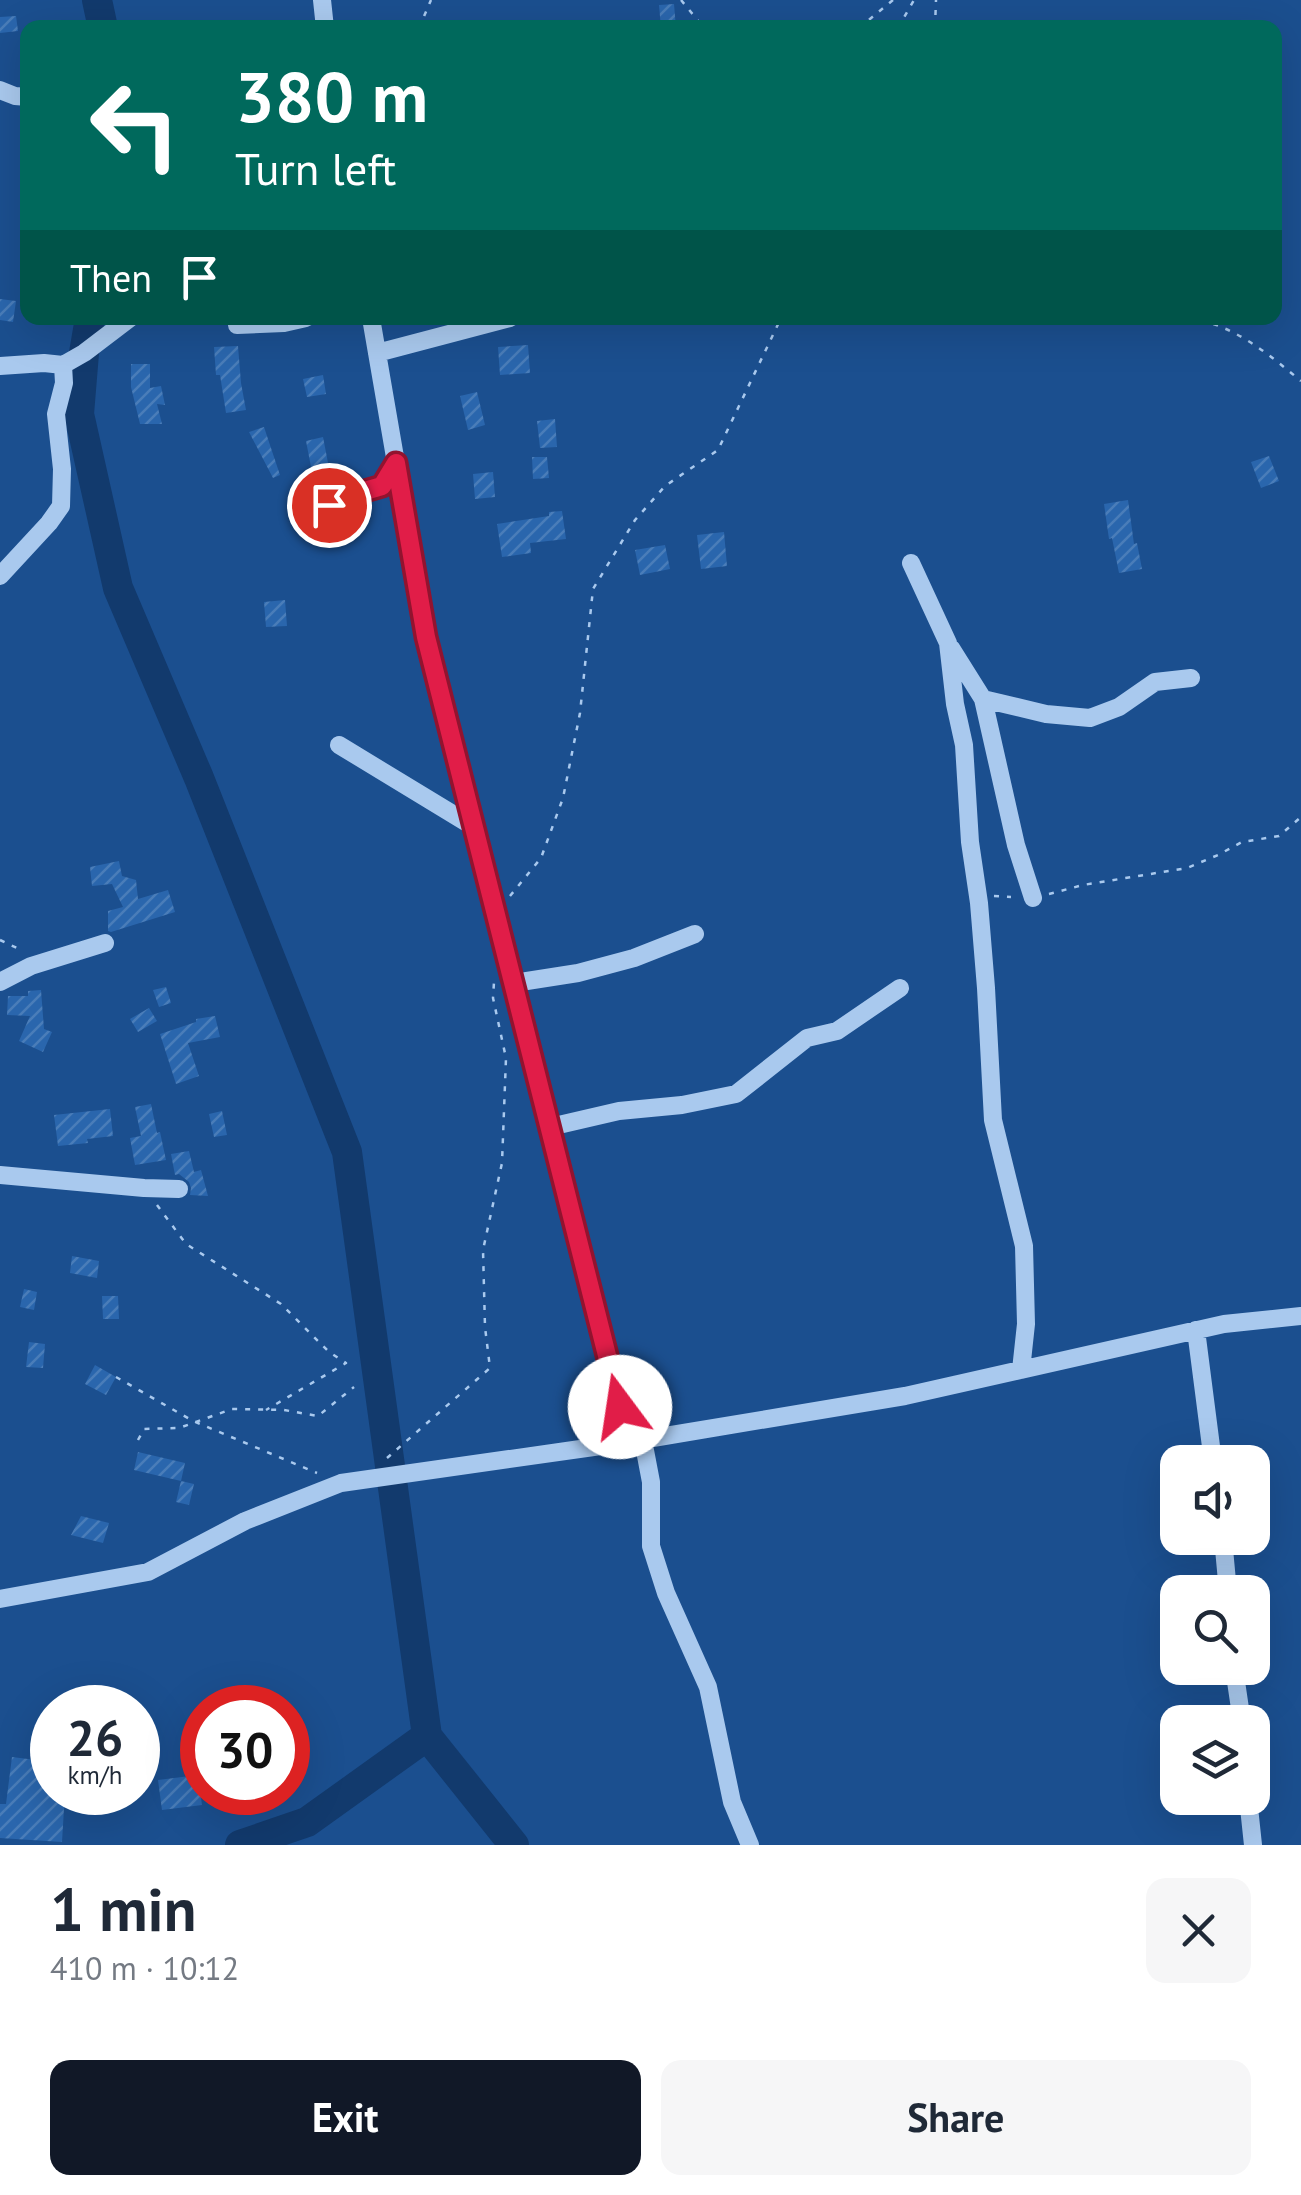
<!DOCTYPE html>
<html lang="en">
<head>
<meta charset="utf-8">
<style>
  :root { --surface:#fff; --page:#f6f6f7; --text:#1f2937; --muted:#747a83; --accent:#111827 }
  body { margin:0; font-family:"PT Sans",sans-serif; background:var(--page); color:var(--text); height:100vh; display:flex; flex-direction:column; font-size:38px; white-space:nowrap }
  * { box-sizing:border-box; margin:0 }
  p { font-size:32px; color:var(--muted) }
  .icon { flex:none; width:55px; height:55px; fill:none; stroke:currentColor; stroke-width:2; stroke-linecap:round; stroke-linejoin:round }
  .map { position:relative; height:1845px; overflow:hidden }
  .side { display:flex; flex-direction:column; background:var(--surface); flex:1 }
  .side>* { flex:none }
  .hud { position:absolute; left:20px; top:20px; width:1262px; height:305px; border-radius:20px; box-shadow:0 10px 40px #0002; background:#00695c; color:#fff; overflow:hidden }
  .tools { position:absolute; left:1160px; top:1445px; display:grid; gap:20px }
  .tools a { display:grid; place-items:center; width:110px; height:110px; border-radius:20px; background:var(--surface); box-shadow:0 10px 40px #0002; font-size:50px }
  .speed { position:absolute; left:30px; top:1685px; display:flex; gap:20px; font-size:50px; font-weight:700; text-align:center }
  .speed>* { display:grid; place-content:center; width:130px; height:130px; border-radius:50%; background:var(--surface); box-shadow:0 10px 40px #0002; line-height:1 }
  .speed small { font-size:25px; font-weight:400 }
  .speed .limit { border:15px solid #d22; background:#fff; color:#111 }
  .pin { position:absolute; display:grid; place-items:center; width:85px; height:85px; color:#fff; margin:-42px; border:5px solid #fff; border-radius:50%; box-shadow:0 2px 10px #0007 }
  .me { position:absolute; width:110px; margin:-55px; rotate:346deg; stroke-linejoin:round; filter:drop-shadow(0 0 8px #0008) }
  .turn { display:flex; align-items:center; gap:35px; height:210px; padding:0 50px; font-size:45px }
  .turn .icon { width:130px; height:130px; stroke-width:2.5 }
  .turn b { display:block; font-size:70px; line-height:85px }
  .then { display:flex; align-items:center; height:95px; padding:0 50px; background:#0003; gap:20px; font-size:38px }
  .round { display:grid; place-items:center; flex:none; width:105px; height:105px; border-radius:20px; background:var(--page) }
  .headline { display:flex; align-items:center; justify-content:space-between; height:170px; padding:0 50px }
  h1 { font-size:60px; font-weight:600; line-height:75px }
  .cta { display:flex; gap:20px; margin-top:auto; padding:20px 50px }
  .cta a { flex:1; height:115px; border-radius:20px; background:var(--accent); color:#fff; font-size:40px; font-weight:600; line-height:115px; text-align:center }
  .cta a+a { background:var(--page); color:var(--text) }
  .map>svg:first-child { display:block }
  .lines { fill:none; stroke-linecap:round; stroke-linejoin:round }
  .river { stroke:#123a6d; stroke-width:30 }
  .building { fill:url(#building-hatch) }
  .path { stroke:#a9c9ee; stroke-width:2.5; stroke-dasharray:5 8; stroke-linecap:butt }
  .minor { stroke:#a9c9ee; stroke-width:18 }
  .route-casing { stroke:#92132f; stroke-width:25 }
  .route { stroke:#e11d48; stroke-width:18 }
</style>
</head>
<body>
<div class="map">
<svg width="1301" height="1845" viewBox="0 0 1301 1845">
  <defs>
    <pattern id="building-hatch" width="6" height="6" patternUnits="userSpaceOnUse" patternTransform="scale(2.5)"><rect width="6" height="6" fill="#2a66ad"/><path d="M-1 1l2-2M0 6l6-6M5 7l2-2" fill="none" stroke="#4a7db9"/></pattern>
  </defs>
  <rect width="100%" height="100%" fill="#1b4f8f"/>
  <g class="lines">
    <path class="river" d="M97,0L103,28
      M90,318L84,353L79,414L118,588L199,778L347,1152L427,1736L307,1822L240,1845
      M427,1736L514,1845"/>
  </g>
  <path class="building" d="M674,4L676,28H661L659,5Z
    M16,16L18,31L0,33V17Z
    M0,299L16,301L13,322L0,320Z
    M528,345L530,373L500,375L498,347Z
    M238,346L241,383L246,410L226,413L220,375H216L214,347Z
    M131,364H150V388L161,386L165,405L157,404L162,424H140L131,387Z
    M323,375L326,394L307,397L303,379Z
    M477,392L485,425L468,430L460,396Z
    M555,419L557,447L540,448L537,421Z
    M264,427L280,475L273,478L249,432Z
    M323,437L329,468L312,472L306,441Z
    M1269,456L1279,481L1261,488L1251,462Z
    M532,457H547L549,478L533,479Z
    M493,472L495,497L475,499L473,474Z
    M1128,500L1134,544L1137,543L1142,569L1119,573L1112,538L1109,539L1104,504Z
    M562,511L566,539L530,543L531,553L502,557L497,524L549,516V512Z
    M724,532L727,566L701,569L697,535Z
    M665,545L670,569L640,575L635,550Z
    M285,600L287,626L266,627L264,602Z
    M119,861L122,876L136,880L138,899L168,890L175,912L111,932L108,931V911L123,907L112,884L92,886L90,867Z
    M166,987L171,1003L159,1007L153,990Z
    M41,990L44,1029L52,1032L43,1052L19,1041L30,1016L7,1015L8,996H28V991Z
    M149,1008L157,1021L138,1032L130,1019Z
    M215,1016L220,1037L188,1043L199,1076L176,1084L160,1034L196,1022V1019Z
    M151,1104L157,1133L160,1132L166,1160L135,1165L130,1138L141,1136L135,1107Z
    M110,1109L113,1136L87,1139L88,1143L58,1146L54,1115Z
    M222,1111L227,1135L214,1137L209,1114Z
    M189,1151L194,1172L201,1170L208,1196L190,1195L191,1188L189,1182L179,1174L175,1175L171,1154Z
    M72,1256L99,1261L97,1278L70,1273Z
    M24,1289L37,1292L34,1310L20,1307Z
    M102,1296H118L119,1319H103Z
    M29,1342L45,1344L43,1368L26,1367Z
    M95,1365L116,1377L106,1395L85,1384Z
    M138,1452L185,1463L181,1481L134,1470Z
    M181,1481L194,1484L189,1505L176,1502Z
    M81,1516L109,1523L103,1543L71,1535Z
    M12,1757L52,1762V1792H65L62,1842L0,1838V1804H6Z
    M198,1775L202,1805L162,1810L158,1780Z"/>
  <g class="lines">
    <path class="path" d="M681,0L704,28
      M419,28L431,0
      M859,28L893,0
      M898,28L914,0
      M935,28L936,0
      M1188,318C1233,324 1267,353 1301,381
      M1049,894L1083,885L1187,868L1218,855L1242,842L1279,836L1301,817
      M510,896L541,858L563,798L580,713L593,589L635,520L665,486L718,450L781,318
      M994,896L1011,897
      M0,940L21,950
      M157,1205L186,1244L281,1304L329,1352L346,1363L266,1410
      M116,1377L193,1421L317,1473
      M138,1440L144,1429L179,1428L232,1409L284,1410L318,1416L354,1387
      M387,1458L490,1368L485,1327L483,1250L502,1163L506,1058L493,998L494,982"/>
    <path class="minor" d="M322,0L325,28
      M0,90L15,96L28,97
      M237,325L284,323L306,318
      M377,353L510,318
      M0,366L44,363L63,365L84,353L130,318
      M329,505L341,498L382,486L396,463
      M911,563L948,643L955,704L964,745L970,842L979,903L986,988L993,1120L1024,1246L1026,1324L1021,1370
      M0,576L49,523L61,506L62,469L56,414L64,383L63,365
      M951,648L983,699L1016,845L1033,898
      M983,699L1046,714L1090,718L1119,707L1155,682L1191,678
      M339,745L474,827
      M0,982L31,966L105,943
      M514,983L578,973L634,958L695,934
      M550,1127L619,1111L682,1105L736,1094L807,1038L837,1031L900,988
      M0,1175L144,1188L179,1189
      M1196,1330L1213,1462
      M643,1440L651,1482V1546L666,1593L708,1687L732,1802L750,1845
      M629,1442L905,1396L1224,1324L1301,1316
      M1223,1538L1228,1592
      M0,1599L148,1572L245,1521L341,1483L629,1442L426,637L371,318
      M1234,1668L1242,1722
      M1248,1798L1253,1845"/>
  </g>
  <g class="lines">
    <defs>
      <path id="route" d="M329,505L341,498L382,486L396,463L426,637L620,1407"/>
    </defs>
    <use href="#route" class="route-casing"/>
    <use href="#route" class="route"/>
  </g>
</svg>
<div class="tools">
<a><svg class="icon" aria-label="sound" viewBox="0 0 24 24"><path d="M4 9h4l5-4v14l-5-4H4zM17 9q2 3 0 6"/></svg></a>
<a><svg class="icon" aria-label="search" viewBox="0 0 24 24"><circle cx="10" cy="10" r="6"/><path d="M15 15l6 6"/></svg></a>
<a><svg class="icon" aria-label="layers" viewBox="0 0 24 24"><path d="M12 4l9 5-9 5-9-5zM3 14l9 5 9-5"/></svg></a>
</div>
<div class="speed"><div>26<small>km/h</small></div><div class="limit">30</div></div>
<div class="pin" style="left:329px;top:505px;background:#d93025"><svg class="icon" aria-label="arrive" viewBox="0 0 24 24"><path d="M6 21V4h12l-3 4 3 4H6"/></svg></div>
<svg class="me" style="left:620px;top:1407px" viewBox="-20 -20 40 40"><circle r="19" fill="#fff"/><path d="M0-13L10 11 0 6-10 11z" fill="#e11d48"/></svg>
<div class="hud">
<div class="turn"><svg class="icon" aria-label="left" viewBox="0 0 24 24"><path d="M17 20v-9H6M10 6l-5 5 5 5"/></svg><div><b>380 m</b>Turn left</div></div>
<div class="then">Then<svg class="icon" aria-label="arrive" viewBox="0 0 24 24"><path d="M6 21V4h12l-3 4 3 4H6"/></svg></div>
</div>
</div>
<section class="side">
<div class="headline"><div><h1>1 min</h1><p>410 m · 10:12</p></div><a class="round"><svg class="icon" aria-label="close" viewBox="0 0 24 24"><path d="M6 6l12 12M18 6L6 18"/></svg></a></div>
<div class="cta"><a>Exit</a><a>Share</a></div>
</section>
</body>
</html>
